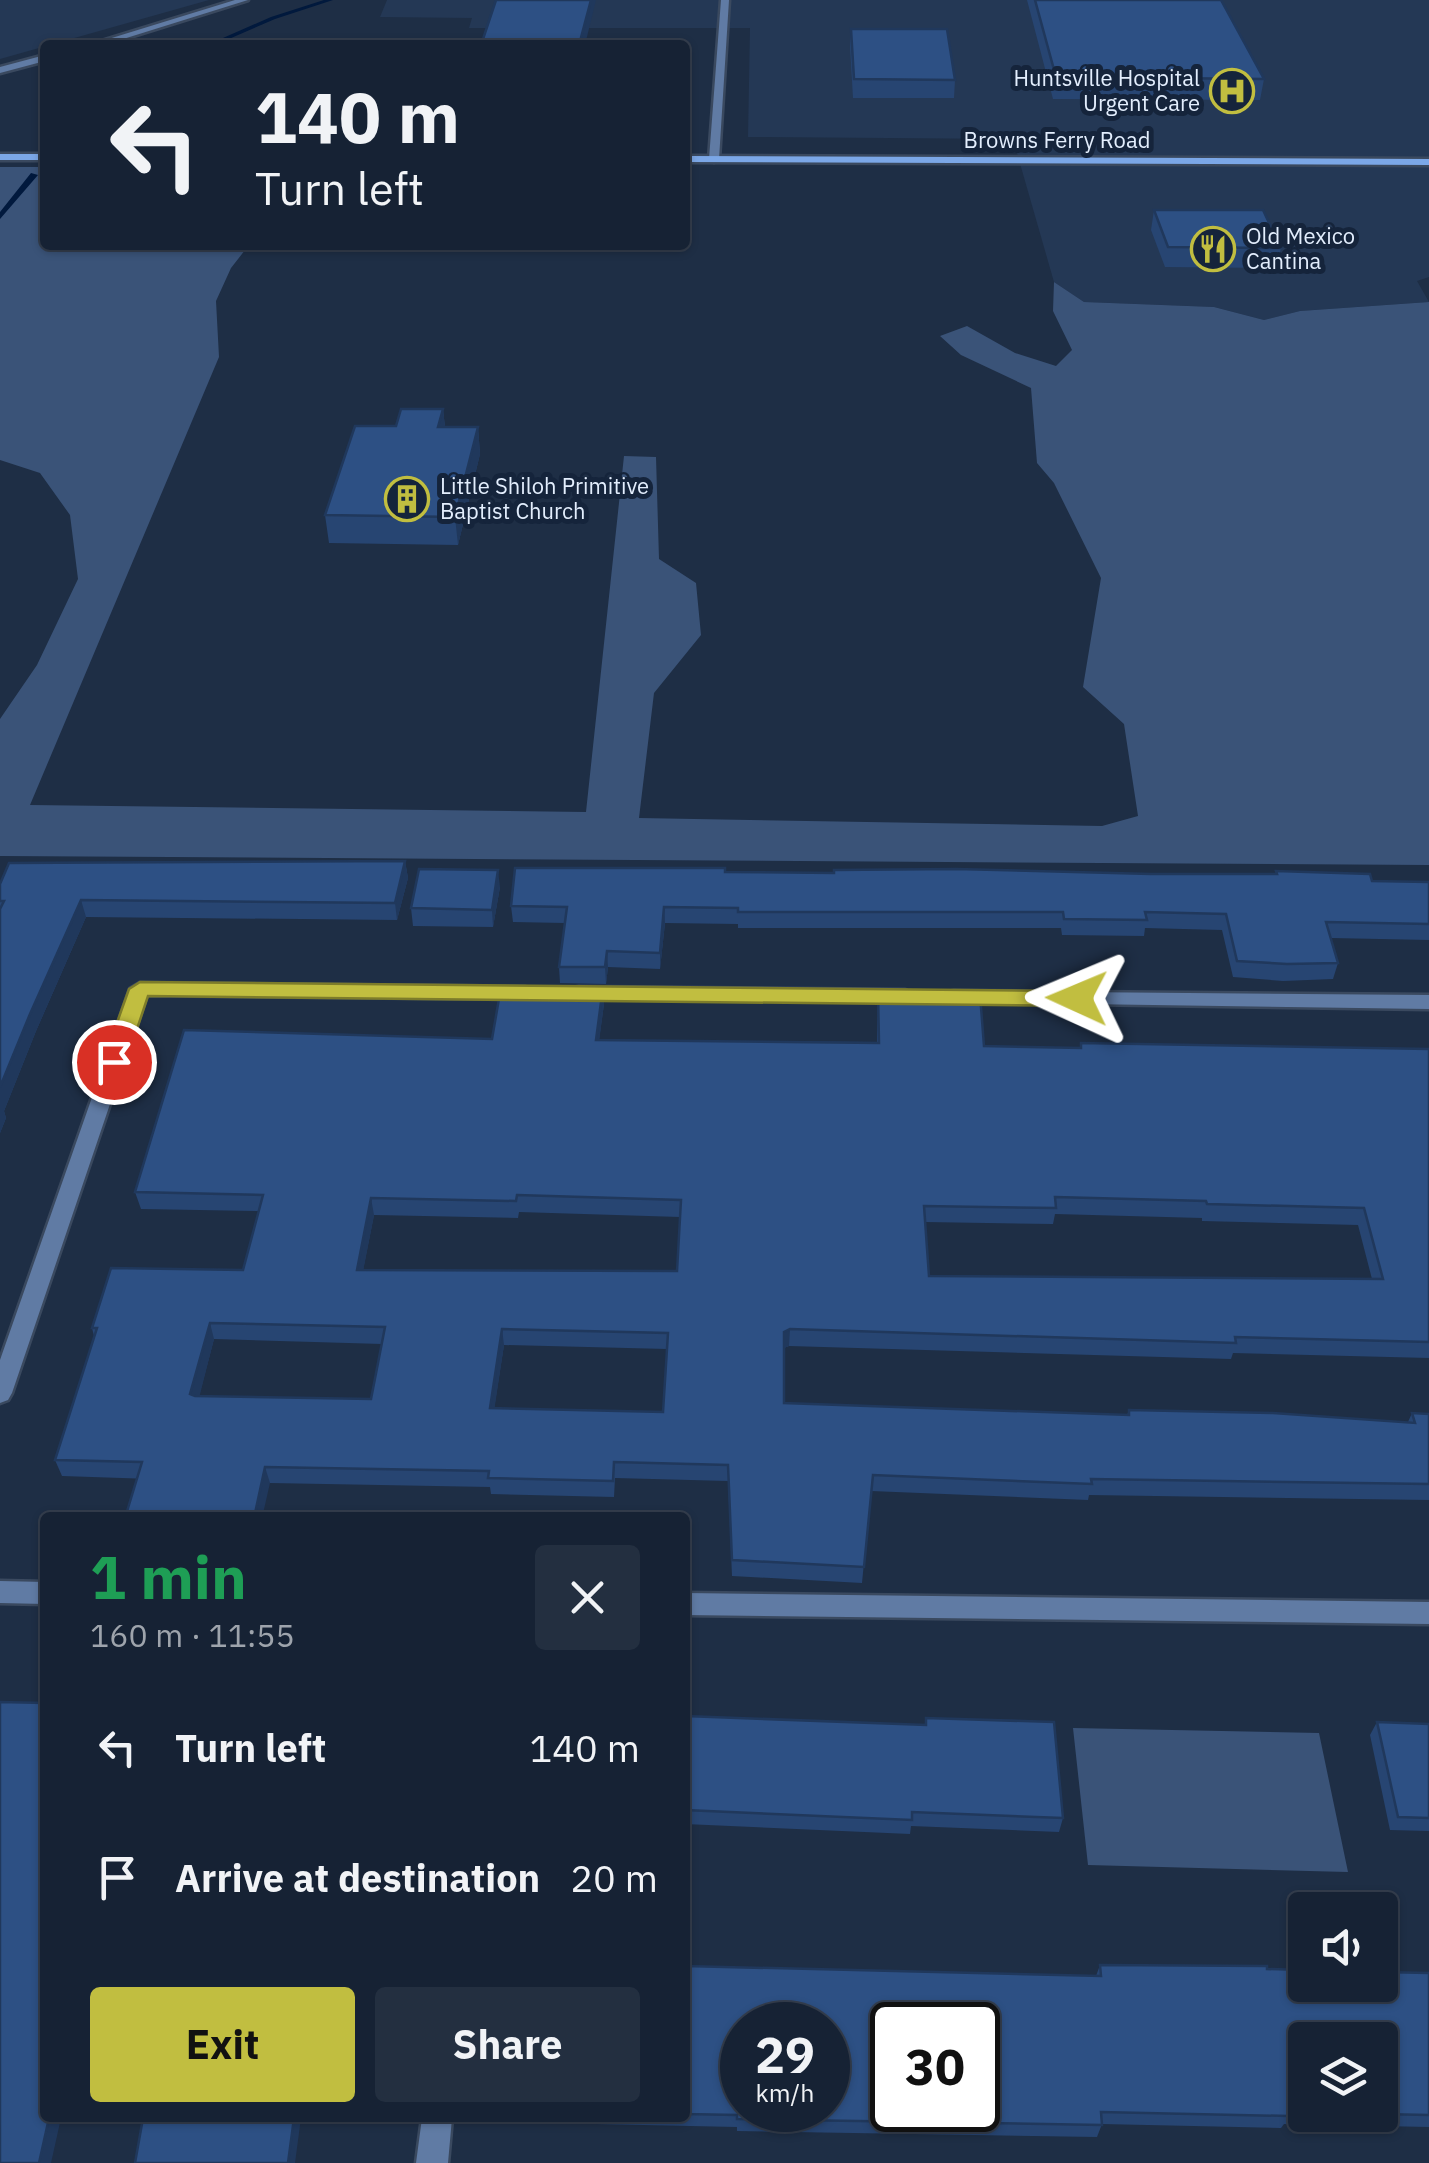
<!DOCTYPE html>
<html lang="en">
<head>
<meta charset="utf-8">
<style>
  :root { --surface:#162234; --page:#232f40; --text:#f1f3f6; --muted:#9ea4ac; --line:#353f4f; --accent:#c1be40 }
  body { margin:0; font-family:"IBM Plex Sans",sans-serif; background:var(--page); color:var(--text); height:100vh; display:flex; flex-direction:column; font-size:38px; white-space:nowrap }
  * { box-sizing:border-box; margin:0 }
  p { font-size:32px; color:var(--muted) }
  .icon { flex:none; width:55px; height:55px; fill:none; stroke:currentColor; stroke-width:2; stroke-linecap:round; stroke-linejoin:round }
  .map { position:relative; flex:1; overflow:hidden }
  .drawer { position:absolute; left:40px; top:1512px; width:650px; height:610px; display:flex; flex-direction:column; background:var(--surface); border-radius:10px; box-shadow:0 2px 8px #0004,0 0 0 2px var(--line) }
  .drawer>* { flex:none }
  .top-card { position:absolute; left:40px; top:40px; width:650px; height:210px; border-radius:10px; box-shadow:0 2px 8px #0004,0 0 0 2px var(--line); background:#162234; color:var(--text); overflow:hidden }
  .fabs { position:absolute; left:1288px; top:1892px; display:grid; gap:20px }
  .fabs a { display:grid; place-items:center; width:110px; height:110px; border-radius:10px; background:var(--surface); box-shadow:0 2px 8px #0004,0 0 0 2px var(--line); font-size:50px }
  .speed { position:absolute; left:720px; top:2002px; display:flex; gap:20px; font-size:50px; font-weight:700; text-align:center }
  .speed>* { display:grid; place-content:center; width:130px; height:130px; border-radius:50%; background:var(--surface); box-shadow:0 2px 8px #0004,0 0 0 2px var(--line); line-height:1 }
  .speed small { font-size:25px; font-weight:400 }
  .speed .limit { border:5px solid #111; border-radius:15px; background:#fff; color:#111 }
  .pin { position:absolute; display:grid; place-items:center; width:85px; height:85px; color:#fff; margin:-42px; border:5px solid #fff; border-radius:50%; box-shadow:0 2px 10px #0007 }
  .me { position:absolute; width:110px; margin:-55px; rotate:271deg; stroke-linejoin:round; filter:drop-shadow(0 0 8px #0008) }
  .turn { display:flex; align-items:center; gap:35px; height:210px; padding:0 50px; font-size:45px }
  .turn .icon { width:130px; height:130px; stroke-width:2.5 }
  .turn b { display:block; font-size:70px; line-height:85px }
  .round { display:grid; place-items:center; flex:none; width:105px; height:105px; border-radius:10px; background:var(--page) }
  .head { display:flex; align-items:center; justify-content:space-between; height:170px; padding:0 50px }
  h1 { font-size:60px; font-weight:700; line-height:75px; color:#1e9e55 }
  .action { display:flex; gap:20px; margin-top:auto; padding:20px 50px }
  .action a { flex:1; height:115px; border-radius:10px; background:var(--accent); color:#111; font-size:40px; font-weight:700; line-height:115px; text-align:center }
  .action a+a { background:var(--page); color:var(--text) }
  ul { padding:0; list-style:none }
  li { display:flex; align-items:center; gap:30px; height:130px; padding:0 50px }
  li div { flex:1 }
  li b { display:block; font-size:38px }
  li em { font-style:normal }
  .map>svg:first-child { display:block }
  .built { fill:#243855 }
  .green { fill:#3a5378 }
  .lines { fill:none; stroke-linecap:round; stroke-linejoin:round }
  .stream { fill:#01193d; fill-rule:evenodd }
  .minor-casing { stroke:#3a495f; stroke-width:5 }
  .secondary-casing { stroke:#3a495f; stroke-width:5 }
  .minor { fill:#607ba4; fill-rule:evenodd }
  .secondary { fill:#7ba7e7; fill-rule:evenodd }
  .wall { fill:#274572; fill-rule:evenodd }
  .shaded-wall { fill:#20385c }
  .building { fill:#2d5084; stroke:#20385c; stroke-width:2.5; fill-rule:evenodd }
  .route { fill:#c1be40; stroke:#7d7c2a; stroke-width:2.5 }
  .labels { text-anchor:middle; stroke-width:10; stroke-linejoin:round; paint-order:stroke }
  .far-poi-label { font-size:22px; fill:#e3eefd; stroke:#15243b; text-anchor:start }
  .far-street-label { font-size:22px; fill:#e3eefd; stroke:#15243b }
</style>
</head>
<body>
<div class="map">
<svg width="1429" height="2163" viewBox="0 0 1429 2163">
  <rect width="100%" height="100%" fill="#1e2e45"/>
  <path class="built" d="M0,0H209L0,59Z
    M387,0H1429V277L1417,281L1429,302L1300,311L1264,320L1214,307L1084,302L1054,282L1013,139L748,137L750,28H469L472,18L380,17Z"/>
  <path class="green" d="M0,167H45V245H249L231,268L216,301L219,357L30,805L586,812L624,456L656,457L659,559L696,583L701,635L654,693L639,818L1102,826L1138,816L1124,724L1083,687L1101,578L1054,483L1037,463L1031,388L961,355L940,336L967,326L1015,353L1056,366L1072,350L1053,311L1054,282L1084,302L1214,307L1264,320L1300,311L1429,302V865L0,856V719L37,665L78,579L70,515L40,473L0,460Z
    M1073,1728L1319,1733L1348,1872L1088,1865Z"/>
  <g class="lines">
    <path class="stream" d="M324,0H333L275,19L215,45H207L271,17Z
      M31,173L38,175L0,219V212Z"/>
    <defs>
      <path id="minor" d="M235,0H248L104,45H89Z
        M721,0H729L719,159L714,162L709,159Z
        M45,55V61L0,73V67Z
        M140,983L525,987L535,993L525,999L147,995L12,1393L8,1400L0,1403V1360L130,989Z
        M579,987L905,990L915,996L905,1002L572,998L569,993L572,988Z
        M954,991L1429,995V1009L947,1002L944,997L947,992Z
        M0,1581L45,1582V1604L0,1603Z
        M685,1593L1429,1602V1624L685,1615Z
        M422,2118H452L448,2163H416Z"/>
      <path id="secondary" d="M0,154H45V160H0Z
        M685,156L1429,159V165L685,162Z"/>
    </defs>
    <use href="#minor" class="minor-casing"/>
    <use href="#secondary" class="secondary-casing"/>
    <use href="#minor" class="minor"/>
    <use href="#secondary" class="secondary"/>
  </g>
  <path class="wall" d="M1027,0H1221L1264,79L1260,100L1053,99Z
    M851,29L955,80L954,98H853L850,46Z
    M1154,210L1281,248L1277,268L1165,267L1151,230Z
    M443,409L445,427H478L480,454L458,545L329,543L325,515L396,426Z
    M405,861L408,878L397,920L86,917L36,1031L4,1111L6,1118L0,1133V884Z
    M1276,871L1372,881L1429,882V940L1331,938L1338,963L1333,979L1283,981L1233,977L1222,930L1145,928L1144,936L1062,935L1061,928H738V924L665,923L660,969L608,967L606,984L560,983L559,967L565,923L513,922L511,906L725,872L1275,874Z
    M500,887L493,927L413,926L411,908Z
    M878,992L984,1046L1080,1048L1081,1043L1429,1049V1358L1233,1353L1231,1359L789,1346L784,1348V1403L1127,1415L1129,1410L1408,1422L1412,1413L1429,1414V1500L1089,1495L1088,1500L871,1491L862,1583L732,1576L728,1481L615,1478L614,1497L491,1494L490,1487L270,1483L62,1476L55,1460L94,1336L92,1328L243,1270L259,1211L141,1209L135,1192L492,1039L604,1004L599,1040L877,1042ZM519,1212L680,1217L677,1271L363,1270L374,1215L518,1218ZM1055,1214L1202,1218V1221L1358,1225L1372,1279L929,1276L925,1222L1053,1224ZM214,1339L382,1344L371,1399L199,1396ZM504,1345L667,1349L663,1412L494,1409Z
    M685,1716L925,1725L926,1718L1063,1818L1059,1832L911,1826L910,1834L685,1824Z
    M1377,1722L1429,1724V1831L1390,1830L1370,1735Z
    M1100,1965L1429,1973V2127L1284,2124L1281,2128L1102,2124L1097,2137L737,2131V2127L548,2123L547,2118H685V1966L1096,1976ZM1305,2040H1380V2115H1305Z"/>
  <path class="shaded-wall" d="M591,0H596L585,45H579Z
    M443,409L446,436L438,427Z
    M478,427L480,454L458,545L455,517Z
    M405,861L408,878L397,920L395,903Z
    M498,870L500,887L493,927L492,910Z
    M81,900L86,917L36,1031L4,1111L6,1118L0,1133V1087L30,1014Z
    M664,907L665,923L660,969V953Z
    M607,951L608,967L606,984L605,967Z
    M603,987L604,1004L597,1057L596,1040Z
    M371,1198L374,1215L360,1287L357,1270Z
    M210,1323L214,1339L196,1410L190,1394Z
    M502,1329L504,1345L492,1425L490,1408Z
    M790,1329L789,1346L784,1348V1332Z
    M265,1467L270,1483L262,1518H254Z
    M49,2118H61L51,2163H39Z
    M294,2118H301L295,2163H288Z"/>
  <path class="building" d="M496,0H591L579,45H481Z
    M1035,0H1221L1264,79L1056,77Z
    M851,29H947L955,80L854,79Z
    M1154,210H1263L1281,248L1168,247Z
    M401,409H443L438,427H478L455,517L325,515L355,426H396Z
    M405,861L395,903L81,900L30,1014L0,1087V909L4,901H0V884L9,863Z
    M515,868H725V872L834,873V870L956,869L1151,874H1277L1276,871L1370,874L1372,881L1429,882V924L1326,922L1338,963L1287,964L1237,961L1226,914L1145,912L1147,920L1064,919L1063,912H738V908L664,907L660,953L607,951L605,967H559L567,907L511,906Z
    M419,869L498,870L492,910L411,908Z
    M501,987H603L596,1040L879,1043L878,992L980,994L984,1046L1081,1048V1043L1429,1049V1342L1235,1337L1236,1343L790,1329L784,1332V1403L1129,1415V1410L1273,1413L1415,1423L1412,1413L1429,1414V1484L1091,1479L1092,1484L873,1475L864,1567L732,1560L728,1465L614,1462L613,1481L488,1478L489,1471L265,1467L254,1518H125L142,1462L55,1460L97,1328H92L111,1268L243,1270L263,1195L135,1192L184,1030L492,1039ZM517,1195L681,1200L677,1271L357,1270L371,1198L516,1201ZM1055,1197L1206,1201L1207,1204L1364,1208L1383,1279L929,1276L924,1206L1056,1208ZM210,1323L385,1327L371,1399L195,1396L190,1394ZM502,1329L668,1333L663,1412L490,1408Z
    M0,1702L45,1703V2118H49L39,2163H0Z
    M685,1716L926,1725V1718L1054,1722L1063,1818L912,1812V1820L685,1810Z
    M1377,1722L1429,1724V1818L1398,1817Z
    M1100,1965L1267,1966V1969L1305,1970V1985H1380V1972L1429,1973V2115L1380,2114V2040H1305V2112L1288,2111L1289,2116L1101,2112L1102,2125L737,2119V2115L685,2114V1966L1101,1976ZM742,2025H828V2110H742ZM892,2025H978V2110H892Z
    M143,2118H294L288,2163H135Z"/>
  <path class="route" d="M140,982L1077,991L1088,998L1077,1006L148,996L126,1062L114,1070L106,1068L103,1062L129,989Z"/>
  <defs>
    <symbol id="hospital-ring" viewBox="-11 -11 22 22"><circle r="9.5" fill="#15243b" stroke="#c1be40" stroke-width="1.5"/><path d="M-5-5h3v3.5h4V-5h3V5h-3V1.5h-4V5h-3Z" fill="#c1be40"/></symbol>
    <symbol id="restaurant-ring" viewBox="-11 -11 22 22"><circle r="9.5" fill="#15243b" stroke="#c1be40" stroke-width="1.5"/><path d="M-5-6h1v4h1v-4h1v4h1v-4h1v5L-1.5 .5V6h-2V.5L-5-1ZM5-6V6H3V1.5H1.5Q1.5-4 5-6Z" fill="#c1be40"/></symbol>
    <symbol id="building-ring" viewBox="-11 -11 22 22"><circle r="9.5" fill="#15243b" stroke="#c1be40" stroke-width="1.5"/><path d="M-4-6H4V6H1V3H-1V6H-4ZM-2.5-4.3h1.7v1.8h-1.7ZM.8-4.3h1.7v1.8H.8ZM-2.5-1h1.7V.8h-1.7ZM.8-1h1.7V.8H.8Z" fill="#c1be40"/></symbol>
  </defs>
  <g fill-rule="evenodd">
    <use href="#hospital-ring" x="1207" y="66" width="50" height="50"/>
    <use href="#restaurant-ring" x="1188" y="224" width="50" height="50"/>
    <use href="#building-ring" x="382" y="474" width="50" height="50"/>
  </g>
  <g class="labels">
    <g class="far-poi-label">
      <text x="1200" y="86" text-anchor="end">Huntsville Hospital<tspan x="1200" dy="25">Urgent Care</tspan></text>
      <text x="1246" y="244">Old Mexico<tspan x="1246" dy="25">Cantina</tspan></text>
      <text x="440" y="494">Little Shiloh Primitive<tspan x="440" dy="25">Baptist Church</tspan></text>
    </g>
    <g class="far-street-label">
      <text x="1057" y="148">Browns Ferry Road</text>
    </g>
  </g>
</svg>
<div class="fabs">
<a><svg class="icon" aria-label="sound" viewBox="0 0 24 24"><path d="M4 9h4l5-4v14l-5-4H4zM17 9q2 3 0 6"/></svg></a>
<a><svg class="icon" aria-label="layers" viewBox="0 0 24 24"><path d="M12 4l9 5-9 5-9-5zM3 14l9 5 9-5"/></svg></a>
</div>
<div class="speed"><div>29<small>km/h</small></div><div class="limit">30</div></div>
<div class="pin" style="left:114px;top:1062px;background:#d93025"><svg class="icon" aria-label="arrive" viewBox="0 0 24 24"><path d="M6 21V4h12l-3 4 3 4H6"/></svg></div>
<svg class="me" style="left:1077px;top:998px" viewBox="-20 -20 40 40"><path d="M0-17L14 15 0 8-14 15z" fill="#c1be40" stroke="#fff" stroke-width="4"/></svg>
<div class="top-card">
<div class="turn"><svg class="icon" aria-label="left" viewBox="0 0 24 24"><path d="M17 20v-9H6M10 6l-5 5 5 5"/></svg><div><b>140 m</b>Turn left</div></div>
</div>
<section class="drawer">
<div class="head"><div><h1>1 min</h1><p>160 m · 11:55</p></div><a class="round"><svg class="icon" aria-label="close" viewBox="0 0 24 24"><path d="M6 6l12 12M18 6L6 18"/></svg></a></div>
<ul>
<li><svg class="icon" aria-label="left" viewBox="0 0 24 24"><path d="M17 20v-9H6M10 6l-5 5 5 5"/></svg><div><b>Turn left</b></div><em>140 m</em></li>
<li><svg class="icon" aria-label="arrive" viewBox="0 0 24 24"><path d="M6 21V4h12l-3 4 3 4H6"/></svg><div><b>Arrive at destination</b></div><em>20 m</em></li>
</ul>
<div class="action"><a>Exit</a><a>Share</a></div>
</section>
</div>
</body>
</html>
